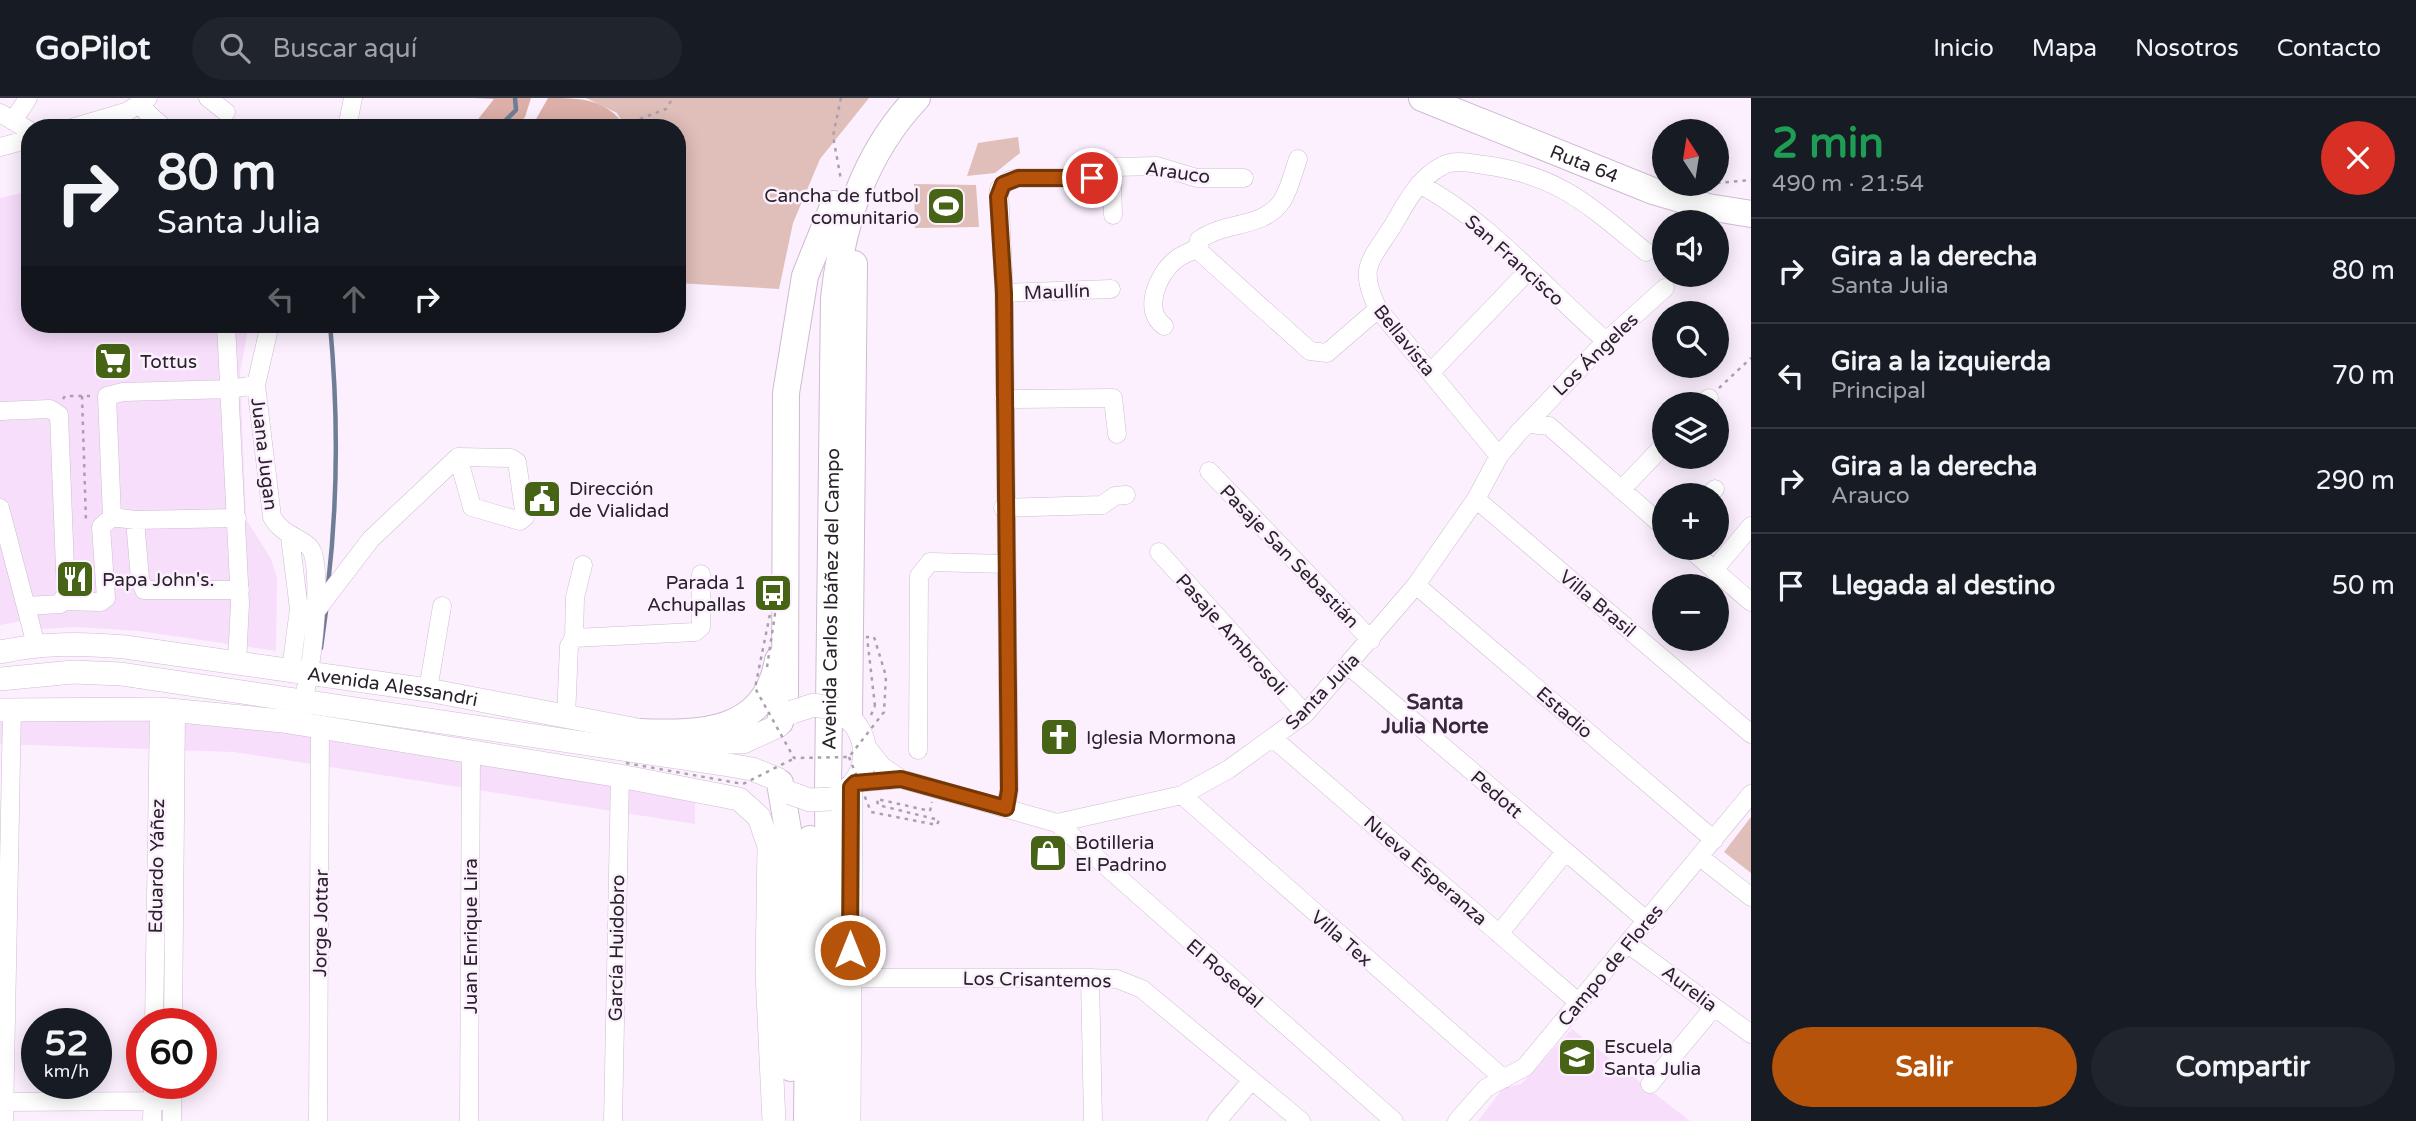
<!DOCTYPE html>
<html lang="es">
<head>
<meta charset="utf-8">
<style>
  :root { --surface:#171b24; --page:#20242c; --text:#f1f3f6; --muted:#9ea1a6; --line:#363941; --accent:#b45309 }
  body { margin:0; font-family:"Varela Round",sans-serif; background:var(--page); color:var(--text); height:100vh; display:flex; flex-direction:column; font-size:26px; white-space:nowrap }
  * { box-sizing:border-box; margin:0 }
  p { font-size:23px; color:var(--muted) }
  .icon { flex:none; width:38px; height:38px; fill:none; stroke:currentColor; stroke-width:2; stroke-linecap:round; stroke-linejoin:round }
  .map { position:relative; flex:1; overflow:hidden }
  .side { display:flex; flex-direction:column; background:var(--surface); width:665px }
  .side>* { flex:none }
  .banner { position:absolute; left:21px; top:21px; width:665px; height:214px; border-radius:28px; box-shadow:0 4px 18px #0003; background:#171b24; color:var(--text); overflow:hidden }
  .needle { width:46px; rotate:348deg }
  .fabs { position:absolute; left:1652px; top:21px; display:grid; gap:14px }
  .fabs a { display:grid; place-items:center; width:77px; height:77px; border-radius:50%; background:var(--surface); box-shadow:0 4px 18px #0003; font-size:35px }
  .speed { position:absolute; left:21px; top:910px; display:flex; gap:14px; font-size:35px; font-weight:700; text-align:center }
  .speed>* { display:grid; place-content:center; width:91px; height:91px; border-radius:50%; background:var(--surface); box-shadow:0 4px 18px #0003; line-height:1 }
  .speed small { font-size:18px; font-weight:400 }
  .speed .limit { border:10px solid #d22; background:#fff; color:#111 }
  .pin { position:absolute; display:grid; place-items:center; width:60px; height:60px; color:#fff; margin:-30px; border:4px solid #fff; border-radius:50%; box-shadow:0 2px 7px #0007 }
  .me { position:absolute; width:77px; margin:-38px; rotate:0deg; stroke-linejoin:round; filter:drop-shadow(0 0 5px #0008) }
  .turn { display:flex; align-items:center; gap:24px; height:147px; padding:0 21px; font-size:32px }
  .turn .icon { width:91px; height:91px; stroke-width:2.5 }
  .turn b { display:block; font-size:49px; line-height:60px }
  .lanes { display:flex; align-items:center; height:66px; padding:0 21px; background:#0003; justify-content:center; gap:35px; direction:ltr }
  .lanes .off { opacity:.35 }
  .round { display:grid; place-items:center; flex:none; width:74px; height:74px; border-radius:37px; background:var(--page) }
  .head { display:flex; align-items:center; justify-content:space-between; height:119px; padding:0 21px }
  h1 { font-size:42px; font-weight:800; line-height:52px; color:#1e9e55 }
  .primary-button { display:flex; gap:14px; margin-top:auto; padding:14px 21px }
  .primary-button a { flex:1; height:80px; border-radius:42px; background:var(--accent); color:#fff; font-size:28px; font-weight:800; line-height:80px; text-align:center }
  .primary-button a+a { background:var(--page); color:var(--text) }
  ul { padding:0; list-style:none }
  li { display:flex; align-items:center; gap:21px; height:105px; padding:0 21px; border-top:2px solid var(--line) }
  li div { flex:1 }
  li b { display:block; font-size:26px }
  li em { font-style:normal }
  header { display:flex; align-items:center; gap:42px; box-sizing:border-box; height:98px; padding:0 35px; background:var(--surface); border-bottom:2px solid var(--line) }
  header strong { font-size:33px }
  nav { display:flex; gap:38px; margin-inline-start:auto; font-size:24px }
  .search { width:490px; height:63px; background:var(--page); display:flex; align-items:center; gap:18px; box-sizing:border-box; padding:0 24px; border-radius:38px; color:var(--muted); font-size:26px }
  main { display:flex; flex:1; min-height:0 }
  .map>svg:first-child { display:block }
  .built { fill:#f7defb }
  .green { fill:#e0beb9 }
  .forest { fill:#dcafa8 }
  .lines { fill:none; stroke-linecap:round; stroke-linejoin:round }
  .stream { stroke:#6f7e96; stroke-width:4.5 }
  .minor-casing { stroke:#cebbd1; stroke-width:19 }
  .major-casing { stroke:#cebbd1; stroke-width:24 }
  .highway-casing { stroke:#cebbd1; stroke-width:28 }
  .path { stroke:#aaa0ac; stroke-width:2.5; stroke-dasharray:3.5 5; stroke-linecap:butt }
  .minor { stroke:#fff; stroke-width:18 }
  .major { stroke:#fff; stroke-width:23 }
  .highway { stroke:#fff; stroke-width:26 }
  .major-bridge-casing { stroke:#cebbd1; stroke-width:24; stroke-linecap:butt }
  .path-bridge { stroke:#aaa0ac; stroke-width:2.5; stroke-dasharray:3.5 5; stroke-linecap:butt }
  .major-bridge { stroke:#fff; stroke-width:23 }
  .route-casing { stroke:#753606; stroke-width:18 }
  .route { stroke:#b45309; stroke-width:12 }
  .labels { text-anchor:middle; stroke-width:5; stroke-linejoin:round; paint-order:stroke }
  .street-label { font-size:19px; fill:#29222a; stroke:#fcf0fe }
  .poi-label { font-size:19px; fill:#29222a; stroke:#fcf0fe; text-anchor:start }
  .neighbourhood-label { font-size:21px; font-weight:bold; fill:#37283a; stroke:#fcf0fe }
</style>
</head>
<body>
<header>
<strong>GoPilot</strong>
<div class="search"><svg class="icon" aria-label="search" viewBox="0 0 24 24"><circle cx="10" cy="10" r="6"/><path d="M15 15l6 6"/></svg>Buscar aquí</div>
<nav><a>Inicio</a><a>Mapa</a><a>Nosotros</a><a>Contacto</a></nav>
</header>
<main>
<div class="map">
<svg width="1751" height="1023" viewBox="0 0 1751 1023">
  <rect width="100%" height="100%" fill="#fcf0fe"/>
  <path class="built" d="M30,93V226H249L240,274L246,421L271,461L277,480L276,553L139,533L75,529L42,531L22,523L0,527V100Z
    M61,617L272,627L695,703V726L234,654L0,646V619Z
    M1572,931L1690,1023H1478L1503,990L1521,986Z"/>
  <path class="green" d="M586,0H869L820,61L793,125L779,191L677,185V30H626L617,15Z
    M1018,39L1020,55L995,75L967,78L978,45Z
    M914,86L976,87L979,129L915,130Z
    M1751,719V775L1724,754Z"/>
  <path class="forest" d="M474,0H531L525,19L515,30H471L494,1Z
    M548,0C580,0 607,0 626,30H531Z"/>
  <g class="lines">
    <path class="stream" d="M498,30L516,12L515,0
      M328,487C338,401 338,312 330,226
      M321,550L326,513"/>
    <defs>
      <path id="minor" d="M208,0L226,14
        M139,7L164,30
        M0,15L30,33
        M13,23L28,0
        M71,30L128,13L148,0
        M347,30L353,0
        M0,49L30,41
        M1298,61C1293,75 1290,90 1282,103C1263,131 1224,123 1199,142V153L1310,253L1327,255L1378,211
        M1101,77L1112,87L1113,117
        M1419,86C1488,122 1547,192 1606,243
        M1004,195L1111,191
        M226,226L240,505L237,565
        M270,226L256,287L272,419C283,439 306,440 312,453C323,480 311,588 299,615
        M1164,228C1142,212 1158,178 1173,164C1180,157 1190,154 1198,150
        M1431,274L1528,173
        M1004,301L1113,300L1117,336
        M1703,306L1709,300
        M0,313L50,311L59,317L66,496L60,506L27,508
        M1530,326L1549,328L1664,429
        M1499,358L1378,211C1358,170 1369,165 1392,129C1405,107 1418,80 1442,68C1455,61 1470,65 1484,67C1559,77 1590,108 1646,154
        M1209,373L1371,542
        M1621,392L1664,347
        M1709,397L1715,391
        M1476,401L1751,636
        M0,410L36,547
        M1003,410L1102,407L1115,398L1126,397
        M237,420L135,422L112,419L107,298L123,294L230,291L256,287
        M135,422L140,481L144,492H240
        M290,439L299,511L291,572
        M1689,450L1751,504
        M1159,454L1305,616
        M1714,472L1751,428
        M1416,487L1714,742
        M64,503L101,504L106,500L101,429L112,419
        M298,526L316,513L371,441L458,359L511,360L517,364L525,419L520,423L472,409L458,359
        M574,540L575,499L583,467
        M1349,568L1647,823
        M428,592L442,508
        M566,619L569,548L574,540L695,534L701,529V476
        M1274,641L1578,904
        M864,645L882,668L901,681L1057,725L1182,697L1229,671L1305,616L1416,487L1476,401L1499,358L1519,334L1606,243L1665,190
        M918,652L919,478L930,464L1006,466
        M855,685L901,681
        M1182,697L1504,981
        M1006,710L1009,692L1004,195L999,91L1010,82L1018,80H1092L1115,69L1157,68L1197,80H1244
        M1057,725L1394,1023
        M1700,759L1751,799
        M1499,836L1565,754
        M1628,846L1751,936
        M849,880H1090L1117,881L1142,891L1301,1023
        M1090,880L1093,1023
        M154,926L159,611
        M173,926L176,612
        M1650,986L1714,909
        M0,1004L172,1003
        M4,1023L12,611
        M152,1023L153,985
        M172,1023V985
        M318,1023L320,628
        M469,1023L471,653
        M613,1023L620,678
        M1217,1023L1251,983
        M1457,1023L1486,990L1525,969L1751,696"/>
      <g id="major">
        <path id="s1" d="M0,554C43,545 81,545 125,549L428,592L700,644H743L778,628"/>
        <path d="M0,581L73,574L121,576L729,667L752,671L777,681"/>
        <path d="M837,611C872,630 875,677 839,698"/>
        <path d="M0,612L159,611L283,623L620,678L739,701L759,719L769,748L767,875L774,1023"/>
        <path d="M849,1023L851,689"/>
      </g>
      <g id="highway">
        <path id="s2" d="M1422,0L1653,93L1708,109L1751,116"/>
        <path d="M849,619L854,166"/>
        <path d="M780,624L785,597L786,295L805,178L834,106"/>
        <path d="M636,634C697,636 765,638 778,562"/>
        <path d="M780,685L789,738L791,970"/>
        <path d="M807,1023L810,741"/>
        <path id="s3" d="M830,1023L828,690L834,200C842,125 864,56 917,0"/>
      </g>
    </defs>
    <use href="#minor" class="minor-casing"/>
    <use href="#major" class="major-casing"/>
    <use href="#highway" class="highway-casing"/>
    <path class="path" d="M841,0L833,38L841,82
      M616,30L666,11L673,0
      M1717,85L1751,82
      M1719,290L1751,260
      M82,298L86,424
      M63,301L65,298H90
      M871,617L875,608
      M930,713L932,704"/>
    <use href="#minor" class="minor"/>
    <use href="#major" class="major"/>
    <use href="#highway" class="highway"/>
    <defs>
      <path id="major-bridge" d="M792,614L814,607L837,611
        M790,695L810,702L831,701"/>
    </defs>
    <use href="#major-bridge" class="major-bridge-casing"/>
    <path class="path-bridge" d="M767,569L775,516H770L755,590L794,660L849,659L884,614L886,578L874,539H867L875,608
      M849,659L871,714L937,727L939,722L878,707L877,701L930,713
      M626,665L743,686L793,661"/>
    <use href="#major-bridge" class="major-bridge"/>
  </g>
  <g class="lines">
    <defs>
      <path id="route" d="M850,852L851,689L855,685L901,681L1006,710L1009,692L1004,195L998,99L1003,86L1018,80H1092"/>
    </defs>
    <use href="#route" class="route-casing"/>
    <use href="#route" class="route"/>
  </g>
  <defs>
    <symbol id="stadium-square" viewBox="-11 -11 22 22"><rect x="-9" y="-9" width="18" height="18" rx="4" fill="#476316" stroke="#fcf0fe"/><path d="M0-5a6.5 5 0 1 0 0 10a6.5 5 0 1 0 0-10ZM-3.5-1.8h7v3.6h-7Z" fill="#fff"/></symbol>
    <symbol id="supermarket-square" viewBox="-11 -11 22 22"><rect x="-9" y="-9" width="18" height="18" rx="4" fill="#476316" stroke="#fcf0fe"/><path d="M-6-5.5h2.5l.6 2H6L4.5 2H-2.5L-4.4-4H-6ZM-1.5 3.2a1.3 1.3 0 1 0 .1 0ZM3 3.2a1.3 1.3 0 1 0 .1 0Z" fill="#fff"/></symbol>
    <symbol id="civic-square" viewBox="-11 -11 22 22"><rect x="-9" y="-9" width="18" height="18" rx="4" fill="#476316" stroke="#fcf0fe"/><path d="M-.6-6.5H3V-4.5H.6V-3L4-1V1h2V6H-6V1h2V-1L-.6-3ZM-1.2 2.5V6h2.4V2.5Z" fill="#fff"/></symbol>
    <symbol id="restaurant-square" viewBox="-11 -11 22 22"><rect x="-9" y="-9" width="18" height="18" rx="4" fill="#476316" stroke="#fcf0fe"/><path d="M-5-6h1v4h1v-4h1v4h1v-4h1v5L-1.5 .5V6h-2V.5L-5-1ZM5-6V6H3V1.5H1.5Q1.5-4 5-6Z" fill="#fff"/></symbol>
    <symbol id="bus-square" viewBox="-11 -11 22 22"><rect x="-9" y="-9" width="18" height="18" rx="4" fill="#476316" stroke="#fcf0fe"/><path d="M-5-6H5V4H4V6H2V4H-2V6H-4V4H-5ZM-3.5-4V0h7V-4ZM-3.5 1.2v1.5H-2V1.2ZM2 1.2v1.5H3.5V1.2Z" fill="#fff"/></symbol>
    <symbol id="church-square" viewBox="-11 -11 22 22"><rect x="-9" y="-9" width="18" height="18" rx="4" fill="#476316" stroke="#fcf0fe"/><path d="M-1.2-6h2.4v3.5h3.3v2.4h-3.3V6h-2.4V-.1h-3.3v-2.4h3.3Z" fill="#fff"/></symbol>
    <symbol id="shop-square" viewBox="-11 -11 22 22"><rect x="-9" y="-9" width="18" height="18" rx="4" fill="#476316" stroke="#fcf0fe"/><path d="M-5-2.5h2.3a2.7 3.5 0 0 1 5.4 0H5L5.5 6h-11ZM-1.5-2.5h3a1.5 2.3 0 0 0-3 0Z" fill="#fff"/></symbol>
    <symbol id="school-square" viewBox="-11 -11 22 22"><rect x="-9" y="-9" width="18" height="18" rx="4" fill="#476316" stroke="#fcf0fe"/><path d="M0-5L7-2L0 1L-7-2ZM-4 1L0 2.5L4 1V4Q0 6-4 4Z" fill="#fff"/></symbol>
  </defs>
  <g fill-rule="evenodd">
    <use href="#stadium-square" x="924" y="86" width="44" height="44"/>
    <use href="#supermarket-square" x="91" y="241" width="44" height="44"/>
    <use href="#civic-square" x="520" y="379" width="44" height="44"/>
    <use href="#restaurant-square" x="53" y="459" width="44" height="44"/>
    <use href="#bus-square" x="751" y="473" width="44" height="44"/>
    <use href="#church-square" x="1037" y="617" width="44" height="44"/>
    <use href="#shop-square" x="1026" y="733" width="44" height="44"/>
    <use href="#school-square" x="1555" y="937" width="44" height="44"/>
  </g>
  <g class="labels">
    <g class="street-label">
      <text dy="7" stroke="none"><textPath href="#s2" startOffset="175">Ruta 64</textPath></text>
      <text transform="translate(1178 74) rotate(8)" y="7">Arauco</text>
      <text transform="translate(1515 162) rotate(42)" y="7">San Francisco</text>
      <text transform="translate(1057 193) rotate(-2)" y="7">Maullín</text>
      <text transform="translate(1405 242) rotate(51)" y="7">Bellavista</text>
      <text transform="translate(1595 256) rotate(-44)" y="7">Los Ángeles</text>
      <text transform="translate(265 356) rotate(83)" y="7">Juana Jugan</text>
      <text transform="translate(1290 458) rotate(46)" y="7">Pasaje San Sebastián</text>
      <text dy="7" stroke="none"><textPath href="#s3" startOffset="522">Avenida Carlos Ibáñez del Campo</textPath></text>
      <text transform="translate(1598 505) rotate(40)" y="7">Villa Brasil</text>
      <text transform="translate(1232 536) rotate(48)" y="7">Pasaje Ambrosoli</text>
      <text dy="7" stroke="none"><textPath href="#s1" startOffset="396">Avenida Alessandri</textPath></text>
      <text transform="translate(1322 593) rotate(-46)" y="7">Santa Julia</text>
      <text transform="translate(1565 614) rotate(41)" y="7">Estadio</text>
      <text transform="translate(1497 696) rotate(41)" y="7">Pedott</text>
      <text transform="translate(156 768) rotate(-89)" y="7">Eduardo Yáñez</text>
      <text transform="translate(1426 772) rotate(41)" y="7">Nueva Esperanza</text>
      <text transform="translate(320 825) rotate(-89)" y="7">Jorge Jottar</text>
      <text transform="translate(470 838) rotate(-90)" y="7">Juan Enrique Lira</text>
      <text transform="translate(1342 840) rotate(41)" y="7">Villa Tex</text>
      <text transform="translate(616 850) rotate(-89)" y="7">García Huidobro</text>
      <text transform="translate(1610 867) rotate(-50)" y="7">Campo de Flores</text>
      <text transform="translate(1225 875) rotate(41)" y="7">El Rosedal</text>
      <text transform="translate(1037 881) rotate(1)" y="7">Los Crisantemos</text>
      <text transform="translate(1690 890) rotate(37)" y="7">Aurelia</text>
    </g>
    <g class="poi-label">
      <text x="919" y="104" text-anchor="end">Cancha de futbol<tspan x="919" dy="22">comunitario</tspan></text>
      <text x="140" y="270">Tottus</text>
      <text x="569" y="397">Dirección<tspan x="569" dy="22">de Vialidad</tspan></text>
      <text x="102" y="488">Papa John's.</text>
      <text x="746" y="491" text-anchor="end">Parada 1<tspan x="746" dy="22">Achupallas</tspan></text>
      <text x="1086" y="646">Iglesia Mormona</text>
      <text x="1075" y="751">Botilleria<tspan x="1075" dy="22">El Padrino</tspan></text>
      <text x="1604" y="955">Escuela<tspan x="1604" dy="22">Santa Julia</tspan></text>
    </g>
    <g class="neighbourhood-label">
      <text x="1435" y="611">Santa<tspan x="1435" dy="24">Julia Norte</tspan></text>
    </g>
  </g>
</svg>
<div class="fabs">
<a><svg class="needle" viewBox="-14 -14 28 28"><path d="M0-13l5 13h-10z" fill="#e53935"/><path d="M0 13l5-13h-10z" fill="#9ea1a6"/></svg></a>
<a><svg class="icon" aria-label="sound" viewBox="0 0 24 24"><path d="M4 9h4l5-4v14l-5-4H4zM17 9q2 3 0 6"/></svg></a>
<a><svg class="icon" aria-label="search" viewBox="0 0 24 24"><circle cx="10" cy="10" r="6"/><path d="M15 15l6 6"/></svg></a>
<a><svg class="icon" aria-label="layers" viewBox="0 0 24 24"><path d="M12 4l9 5-9 5-9-5zM3 14l9 5 9-5"/></svg></a>
<a>+</a>
<a>−</a>
</div>
<div class="speed"><div>52<small>km/h</small></div><div class="limit">60</div></div>
<div class="pin" style="left:1092px;top:80px;background:#d93025"><svg class="icon" aria-label="arrive" viewBox="0 0 24 24"><path d="M6 21V4h12l-3 4 3 4H6"/></svg></div>
<svg class="me" style="left:850px;top:852px" viewBox="-20 -20 40 40"><circle r="17" fill="#b45309" stroke="#fff" stroke-width="3"/><path d="M0-11L8 9 0 5-8 9z" fill="#fff"/></svg>
<div class="banner">
<div class="turn"><svg class="icon" aria-label="right" viewBox="0 0 24 24"><path d="M7 20v-9h11M14 6l5 5-5 5"/></svg><div><b>80 m</b>Santa Julia</div></div>
<div class="lanes"><svg class="icon off" aria-label="left" viewBox="0 0 24 24"><path d="M17 20v-9H6M10 6l-5 5 5 5"/></svg><svg class="icon off" aria-label="ahead" viewBox="0 0 24 24"><path d="M12 20V5M6 11l6-6 6 6"/></svg><svg class="icon" aria-label="right" viewBox="0 0 24 24"><path d="M7 20v-9h11M14 6l5 5-5 5"/></svg></div>
</div>
</div>
<section class="side">
<div class="head"><div><h1>2 min</h1><p>490 m · 21:54</p></div><a class="round" style="background:#d93025;color:#fff"><svg class="icon" aria-label="close" viewBox="0 0 24 24"><path d="M6 6l12 12M18 6L6 18"/></svg></a></div>
<ul>
<li><svg class="icon" aria-label="right" viewBox="0 0 24 24"><path d="M7 20v-9h11M14 6l5 5-5 5"/></svg><div><b>Gira a la derecha</b><p>Santa Julia</p></div><em>80 m</em></li>
<li><svg class="icon" aria-label="left" viewBox="0 0 24 24"><path d="M17 20v-9H6M10 6l-5 5 5 5"/></svg><div><b>Gira a la izquierda</b><p>Principal</p></div><em>70 m</em></li>
<li><svg class="icon" aria-label="right" viewBox="0 0 24 24"><path d="M7 20v-9h11M14 6l5 5-5 5"/></svg><div><b>Gira a la derecha</b><p>Arauco</p></div><em>290 m</em></li>
<li><svg class="icon" aria-label="arrive" viewBox="0 0 24 24"><path d="M6 21V4h12l-3 4 3 4H6"/></svg><div><b>Llegada al destino</b></div><em>50 m</em></li>
</ul>
<div class="primary-button"><a>Salir</a><a>Compartir</a></div>
</section>
</main>
</body>
</html>
